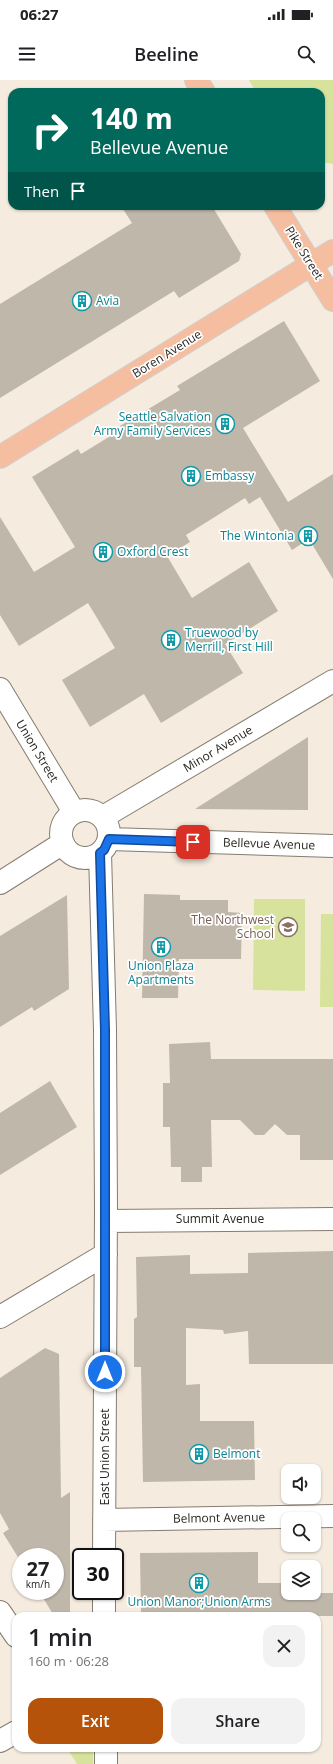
<!DOCTYPE html>
<html lang="en">
<head>
<meta charset="utf-8">
<style>
  :root { --surface:#fff; --page:#f2f2f2; --text:#202124; --muted:#757577; --accent:#b45309 }
  body { margin:0; font-family:"Open Sans",sans-serif; background:var(--page); color:var(--text); height:100vh; display:flex; flex-direction:column; font-size:15px; white-space:nowrap }
  * { box-sizing:border-box; margin:0 }
  p { font-size:13px; color:var(--muted) }
  .icon { flex:none; width:22px; height:22px; fill:none; stroke:currentColor; stroke-width:2; stroke-linecap:round; stroke-linejoin:round }
  .map { position:relative; flex:1; overflow:hidden }
  .drawer { position:absolute; left:12px; top:1532px; width:309px; height:140px; display:flex; flex-direction:column; background:var(--surface); border-radius:12px; box-shadow:0 1px 3px #0004 }
  .drawer>* { flex:none }
  .hud { position:absolute; left:8px; top:8px; width:317px; height:122px; border-radius:12px; box-shadow:0 1px 3px #0004; background:#00695c; color:#fff; overflow:hidden }
  .fabs { position:absolute; left:281px; top:1384px; display:grid; gap:8px }
  .fabs a { display:grid; place-items:center; width:40px; height:40px; border-radius:8px; background:var(--surface); box-shadow:0 1px 3px #0004; font-size:20px }
  .speed { position:absolute; left:12px; top:1468px; display:flex; gap:8px; font-size:20px; font-weight:700; text-align:center }
  .speed>* { display:grid; place-content:center; width:52px; height:52px; border-radius:50%; background:var(--surface); box-shadow:0 1px 3px #0004; line-height:1 }
  .speed small { font-size:10px; font-weight:400 }
  .speed .limit { border:2px solid #111; border-radius:6px; background:#fff; color:#111 }
  .pin { position:absolute; display:grid; place-items:center; width:34px; height:34px; color:#fff; margin:-17px; border-radius:8px; box-shadow:0 2px 6px #0006 }
  .me { position:absolute; width:44px; margin:-22px; rotate:0deg; stroke-linejoin:round; filter:drop-shadow(0 0 3px #0008) }
  .turn { display:flex; align-items:center; gap:14px; height:84px; padding:0 16px; font-size:18px }
  .turn .icon { width:52px; height:52px; stroke-width:2.5 }
  .turn b { display:block; font-size:28px; line-height:34px }
  .then { display:flex; align-items:center; height:38px; padding:0 16px; background:#0003; gap:8px; font-size:15px }
  .round { display:grid; place-items:center; flex:none; width:42px; height:42px; border-radius:12px; background:var(--page) }
  .head { display:flex; align-items:center; justify-content:space-between; height:68px; padding:0 16px }
  h1 { font-size:24px; font-weight:600; line-height:30px }
  .button { display:flex; gap:8px; margin-top:auto; padding:8px 16px }
  .button a { flex:1; height:46px; border-radius:12px; background:var(--accent); color:#fff; font-size:16px; font-weight:600; line-height:46px; text-align:center }
  .button a+a { background:var(--page); color:var(--text) }
  .status { display:flex; justify-content:space-between; align-items:center; height:28px; padding:0 20px; background:var(--surface); direction:ltr }
  .status svg { height:11px; fill:currentColor }
  header { display:flex; justify-content:space-between; align-items:center; height:52px; padding:0 16px; background:var(--surface); font-size:18px; font-weight:600 }
  .map>svg:first-child { display:block }
  .green { fill:#d7e39c }
  .building { fill:#bfb7aa }
  .lines { fill:none; stroke-linecap:round; stroke-linejoin:round }
  .minor-casing { stroke:#847c70; stroke-width:24 }
  .major-casing { stroke:#d0cfce; stroke-width:24 }
  .minor { stroke:#fff; stroke-width:22 }
  .major { stroke:#f6bea1; stroke-width:22 }
  .route-casing { stroke:#114b97; stroke-width:10 }
  .route { stroke:#1a73e8; stroke-width:7 }
  .labels { text-anchor:middle; stroke-width:3.5; stroke-linejoin:round; paint-order:stroke }
  .street-label { font-size:12px; fill:#292621; stroke:#fff }
  .culture-label { font-size:12px; fill:#0d838f; stroke:#fff; text-anchor:start }
  .education-label { font-size:12px; fill:#785e54; stroke:#fff; text-anchor:end }
</style>
</head>
<body>
<div class="status"><b>06:27</b><svg viewBox="0 0 49 12"><path d="M0 12V9h3v3zM5 12V6h3v6zM10 12V3h3v9zM15 12V0h3v12zM26 1h20v11H26zM47 4h2v5h-2z"/></svg></div>
<header><svg class="icon" aria-label="menu" viewBox="0 0 24 24"><path d="M4 6h16M4 12h16M4 18h16"/></svg>Beeline<svg class="icon" aria-label="search" viewBox="0 0 24 24"><circle cx="10" cy="10" r="6"/><path d="M15 15l6 6"/></svg></header>
<div class="map">
<svg width="333" height="1684" viewBox="0 0 333 1684">
  <rect width="100%" height="100%" fill="#f5ecdf"/>
  <path class="green" d="M249,0H333V84L321,82V12H256Z
    M254,819H305V911L253,910Z
    M321,834H333V927H320Z
    M67,1668H93V1684H77Z"/>
  <path class="building" d="M121,126H212L241,174L239,181L179,218L174,211L0,318V224L132,143Z
    M284,241L320,301L243,348L288,422L333,394V499L309,459L292,470L260,417L249,424L245,418L186,455L190,462L167,476L192,518L249,482L278,531L225,564L243,593L161,643L144,614L90,647L62,600L115,568L88,523L19,566L0,535V437L34,492L75,467L32,397L78,369L81,374L122,349L120,346L180,310L177,306Z
    M308,657V730L195,729Z
    M144,814L180,815V820H228V832L242,833L241,879H179L178,918H142Z
    M67,815L69,909L34,931L32,927L0,947V856Z
    M210,962L211,979H333V1080H300V1055H287L275,1044L264,1055H255L240,1040H211L212,1087H202V1102H181V1087H171L170,1047H163V1003H170L169,964Z
    M50,1001L77,1047L0,1095V1033Z
    M333,1171V1284H249L248,1251L224,1254L223,1250L186,1248V1305L200,1304V1341H254L255,1400L143,1402L141,1287H134V1239L137,1237L136,1177L190,1175V1194L248,1193V1173Z
    M45,1268L59,1274L61,1418L70,1412V1536H54L39,1511H55V1477H21V1482L3,1453L9,1449L0,1433V1298Z
    M258,1472V1503H288V1513H333V1536H141L140,1473Z"/>
  <g class="lines">
    <defs>
      <path id="minor" d="M0,609L74,732
        M61 754a24 24 0 1 1 48 0a24 24 0 1 1-48 0Z
        M103,737L333,601
        M109,759L333,766
        M100,773L105,950L106,1130L104,1477
        M0,803L63,763
        M106,1141L333,1139
        M0,1237L106,1174
        M104,1440L333,1436
        M104,1511V1536
        M0,1532L16,1556
        M0,1661L16,1652
        M106,1668V1684"/>
      <path id="major" d="M196,0L204,12
        M275,126L333,220
        M0,377L333,171"/>
    </defs>
    <use href="#minor" class="minor-casing"/>
    <use href="#major" class="major-casing"/>
    <use href="#minor" class="minor"/>
    <use href="#major" class="major"/>
  </g>
  <g class="lines">
    <defs>
      <path id="route" d="M105,1292V950L100,773L104,770L109,759L193,762"/>
    </defs>
    <use href="#route" class="route-casing"/>
    <use href="#route" class="route"/>
  </g>
  <defs>
    <symbol id="building-ring" viewBox="-11 -11 22 22"><circle r="9.5" fill="#fff" stroke="#0f9aa8" stroke-width="1.5"/><path d="M-4-6H4V6H1V3H-1V6H-4ZM-2.5-4.3h1.7v1.8h-1.7ZM.8-4.3h1.7v1.8H.8ZM-2.5-1h1.7V.8h-1.7ZM.8-1h1.7V.8H.8Z" fill="#0f9aa8"/></symbol>
    <symbol id="school-ring" viewBox="-11 -11 22 22"><circle r="9.5" fill="#fff" stroke="#8d6e63" stroke-width="1.5"/><path d="M0-5L7-2L0 1L-7-2ZM-4 1L0 2.5L4 1V4Q0 6-4 4Z" fill="#8d6e63"/></symbol>
  </defs>
  <g fill-rule="evenodd">
    <use href="#building-ring" x="71" y="210" width="22" height="22"/>
    <use href="#building-ring" x="214" y="333" width="22" height="22"/>
    <use href="#building-ring" x="180" y="385" width="22" height="22"/>
    <use href="#building-ring" x="297" y="445" width="22" height="22"/>
    <use href="#building-ring" x="92" y="461" width="22" height="22"/>
    <use href="#building-ring" x="160" y="549" width="22" height="22"/>
    <use href="#school-ring" x="277" y="836" width="22" height="22"/>
    <use href="#building-ring" x="150" y="856" width="22" height="22"/>
    <use href="#building-ring" x="188" y="1363" width="22" height="22"/>
    <use href="#building-ring" x="188" y="1492" width="22" height="22"/>
  </g>
  <g class="labels">
    <g class="street-label">
      <text transform="translate(304 173) rotate(58)" y="4">Pike Street</text>
      <text transform="translate(167 274) rotate(-32)" y="4">Boren Avenue</text>
      <text transform="translate(218 669) rotate(-31)" y="4">Minor Avenue</text>
      <text transform="translate(37 671) rotate(59)" y="4">Union Street</text>
      <text transform="translate(269 764) rotate(2)" y="4">Bellevue Avenue</text>
      <text x="220" y="1143">Summit Avenue</text>
      <text transform="translate(105 1377) rotate(-90)" y="4">East Union Street</text>
      <text transform="translate(219 1438) rotate(-1)" y="4">Belmont Avenue</text>
    </g>
    <g class="culture-label">
      <text x="96" y="225">Avia</text>
      <text x="211" y="341" text-anchor="end">Seattle Salvation<tspan x="211" dy="14">Army Family Services</tspan></text>
      <text x="205" y="400">Embassy</text>
      <text x="294" y="460" text-anchor="end">The Wintonia</text>
      <text x="117" y="476">Oxford Crest</text>
      <text x="185" y="557">Truewood by<tspan x="185" dy="14">Merrill, First Hill</tspan></text>
      <text x="161" y="890" text-anchor="middle">Union Plaza<tspan x="161" dy="14">Apartments</tspan></text>
      <text x="213" y="1378">Belmont</text>
      <text x="199" y="1526" text-anchor="middle">Union Manor;Union Arms</text>
    </g>
    <g class="education-label">
      <text x="274" y="844">The Northwest<tspan x="274" dy="14">School</tspan></text>
    </g>
  </g>
</svg>
<div class="fabs">
<a><svg class="icon" aria-label="sound" viewBox="0 0 24 24"><path d="M4 9h4l5-4v14l-5-4H4zM17 9q2 3 0 6"/></svg></a>
<a><svg class="icon" aria-label="search" viewBox="0 0 24 24"><circle cx="10" cy="10" r="6"/><path d="M15 15l6 6"/></svg></a>
<a><svg class="icon" aria-label="layers" viewBox="0 0 24 24"><path d="M12 4l9 5-9 5-9-5zM3 14l9 5 9-5"/></svg></a>
</div>
<div class="speed"><div>27<small>km/h</small></div><div class="limit">30</div></div>
<div class="pin" style="left:193px;top:762px;background:#d93025"><svg class="icon" aria-label="arrive" viewBox="0 0 24 24"><path d="M6 21V4h12l-3 4 3 4H6"/></svg></div>
<svg class="me" style="left:105px;top:1292px" viewBox="-20 -20 40 40"><circle r="17" fill="#1a73e8" stroke="#fff" stroke-width="3"/><path d="M0-11L8 9 0 5-8 9z" fill="#fff"/></svg>
<div class="hud">
<div class="turn"><svg class="icon" aria-label="right" viewBox="0 0 24 24"><path d="M7 20v-9h11M14 6l5 5-5 5"/></svg><div><b>140 m</b>Bellevue Avenue</div></div>
<div class="then">Then<svg class="icon" aria-label="arrive" viewBox="0 0 24 24"><path d="M6 21V4h12l-3 4 3 4H6"/></svg></div>
</div>
<section class="drawer">
<div class="head"><div><h1>1 min</h1><p>160 m · 06:28</p></div><a class="round"><svg class="icon" aria-label="close" viewBox="0 0 24 24"><path d="M6 6l12 12M18 6L6 18"/></svg></a></div>
<div class="button"><a>Exit</a><a>Share</a></div>
</section>
</div>
</body>
</html>
